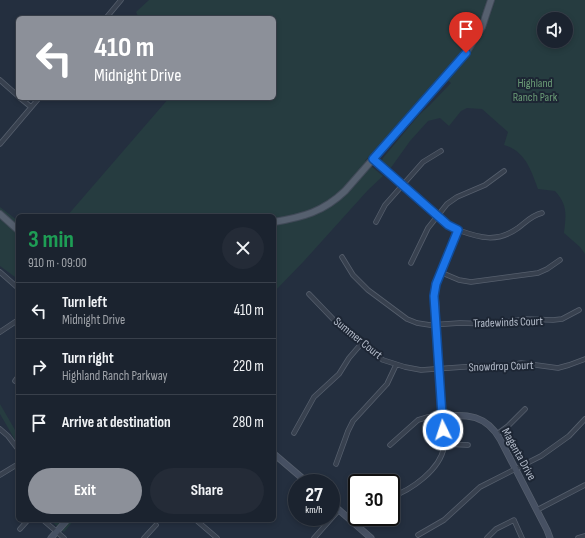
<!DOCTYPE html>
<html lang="en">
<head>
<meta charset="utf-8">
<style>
  :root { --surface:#1b232f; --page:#242b37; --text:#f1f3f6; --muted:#a0a4aa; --line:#39404b; --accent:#8c9099 }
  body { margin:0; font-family:"Sofia Sans Condensed",sans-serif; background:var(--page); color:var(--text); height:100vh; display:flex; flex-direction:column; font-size:15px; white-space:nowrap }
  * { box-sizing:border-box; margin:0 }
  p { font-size:13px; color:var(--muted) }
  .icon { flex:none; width:22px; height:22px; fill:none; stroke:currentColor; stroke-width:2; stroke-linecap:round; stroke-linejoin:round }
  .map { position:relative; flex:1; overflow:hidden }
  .drawer { position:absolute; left:16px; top:214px; width:260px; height:308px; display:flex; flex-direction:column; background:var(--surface); border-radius:6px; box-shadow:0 2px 6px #0003,0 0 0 1px var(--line) }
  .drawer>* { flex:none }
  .top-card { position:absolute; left:16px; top:16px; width:260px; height:84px; border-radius:6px; box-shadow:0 2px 6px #0003,0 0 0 1px var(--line); background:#8c9099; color:#fff; overflow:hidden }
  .buttons { position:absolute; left:537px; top:12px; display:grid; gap:8px }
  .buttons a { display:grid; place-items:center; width:36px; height:36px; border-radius:50%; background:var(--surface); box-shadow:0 2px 6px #0003,0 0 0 1px var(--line); font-size:20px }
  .speed { position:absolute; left:288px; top:474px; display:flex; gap:8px; font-size:20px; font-weight:700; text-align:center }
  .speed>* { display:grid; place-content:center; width:52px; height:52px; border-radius:50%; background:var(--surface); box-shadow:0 2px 6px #0003,0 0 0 1px var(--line); line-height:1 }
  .speed small { font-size:10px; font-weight:400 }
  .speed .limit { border:2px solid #111; border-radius:6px; background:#fff; color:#111 }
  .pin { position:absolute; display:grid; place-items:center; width:34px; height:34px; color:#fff; margin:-41px -17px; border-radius:50% 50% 50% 0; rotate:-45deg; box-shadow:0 0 4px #0007 }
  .pin .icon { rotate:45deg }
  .me { position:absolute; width:44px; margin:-22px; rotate:356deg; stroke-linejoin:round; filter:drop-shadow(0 0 3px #0008) }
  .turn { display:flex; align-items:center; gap:14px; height:84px; padding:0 12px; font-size:18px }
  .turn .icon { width:52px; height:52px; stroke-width:2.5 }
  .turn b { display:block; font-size:28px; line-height:34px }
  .round { display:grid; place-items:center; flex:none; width:42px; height:42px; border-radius:21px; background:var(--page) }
  .overview { display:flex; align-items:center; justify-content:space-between; height:68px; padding:0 12px }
  h1 { font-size:24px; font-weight:700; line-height:30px; color:#1e9e55 }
  .primary-button { display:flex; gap:8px; margin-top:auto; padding:8px 12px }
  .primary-button a { flex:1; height:46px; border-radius:24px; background:var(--accent); color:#fff; font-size:16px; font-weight:700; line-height:46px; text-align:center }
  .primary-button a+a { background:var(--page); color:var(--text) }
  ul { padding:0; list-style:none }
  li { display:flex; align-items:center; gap:12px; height:56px; padding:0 12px; border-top:1px solid var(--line) }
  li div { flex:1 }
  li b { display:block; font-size:15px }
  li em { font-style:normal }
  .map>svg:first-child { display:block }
  .green { fill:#263c40; fill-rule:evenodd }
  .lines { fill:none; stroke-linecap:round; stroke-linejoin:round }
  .street-casing { stroke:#565f6d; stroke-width:5.5 }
  .secondary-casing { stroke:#565f6d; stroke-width:7 }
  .primary-casing { stroke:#414a58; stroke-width:8 }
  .street { stroke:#38414f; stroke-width:4 }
  .secondary { stroke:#465062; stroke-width:5.5 }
  .primary { stroke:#56606f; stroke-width:6 }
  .route-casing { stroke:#114b97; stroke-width:10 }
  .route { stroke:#1a73e8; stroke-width:7 }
  .labels { text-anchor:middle; stroke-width:4; stroke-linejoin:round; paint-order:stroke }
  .park-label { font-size:12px; fill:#6a9b76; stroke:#1d2634 }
  .street-label { font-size:12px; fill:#b4bcca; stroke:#1d2634 }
</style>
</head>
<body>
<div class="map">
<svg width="585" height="538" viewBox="0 0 585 538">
  <rect width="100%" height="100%" fill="#242f3f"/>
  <path class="green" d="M149,0H487C481,22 474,36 460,55L365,161L383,176L368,190L304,261L274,292V216H67L169,98H274V18H139L136,12Z
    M495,0H585V254L580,247L564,233C566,215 568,205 555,191L538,189C531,170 525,151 504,145L508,132L482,109L467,108L461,111L449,126L440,118L428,121L410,141L390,169L382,161L383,158L419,115L430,105L451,83L447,80C471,52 485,36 495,0ZM544,19H566V41H544Z
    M0,207L18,221V282L15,277L0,266Z
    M0,404L18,435V445L0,414Z
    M50,520H74L64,532Z"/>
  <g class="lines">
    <defs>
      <path id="street" d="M106,18L121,0
        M0,80L18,96
        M20,98L31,107
        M0,144L39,98
        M376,222L385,205L423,162L441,151
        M458,230C480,238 497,243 518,228C526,222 532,215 542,213
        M342,257L353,275L368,290L407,319L417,323L430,325L460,323L492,324L525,319L553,320L562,319L579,310
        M411,263L428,228L447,204L457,197L485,185L504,171
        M0,272L18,288
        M440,272L459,280L471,282L538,273L547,269L560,260
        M309,294L333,319L369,350L383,360L405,367L421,370L477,366L497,368L521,363L558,368L569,365L585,359
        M0,332L18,320
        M15,381L18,377
        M0,429L8,436L18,449
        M294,433L314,397L339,374L349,358L361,344
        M497,434L508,426L525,409
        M444,444L468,445
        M390,445L418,420L428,417L442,416C443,426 445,437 444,447C440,470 411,490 391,497
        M336,464L348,431L353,421L387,384L396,365
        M0,475L18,464
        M537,510L585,485
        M43,520L64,538
        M196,520L217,538
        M20,529L28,520
        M418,535L444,520L480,487L541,456L569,436L585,419
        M144,538L156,525
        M314,538L339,510
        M487,538L496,529L514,520L522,538
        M578,538L585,536"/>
      <path id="secondary" d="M373,159L448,225L458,230L438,279L435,290L442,416C468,414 486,415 500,439L547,530L550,538
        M274,454L308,483
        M331,503L371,538
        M51,538L67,520"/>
      <path id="primary" d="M0,214L18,230
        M274,222C303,217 323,212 345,191L466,53L482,27L491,0"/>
    </defs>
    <use href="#street" class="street-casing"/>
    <use href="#secondary" class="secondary-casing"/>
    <use href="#primary" class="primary-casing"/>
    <use href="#street" class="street"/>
    <use href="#secondary" class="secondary"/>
    <use href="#primary" class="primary"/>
  </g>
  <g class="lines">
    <defs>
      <path id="route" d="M443,430L434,296L436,284L458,230L448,225L373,159L466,53"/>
    </defs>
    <use href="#route" class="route-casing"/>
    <use href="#route" class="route"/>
  </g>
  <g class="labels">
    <g class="park-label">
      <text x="535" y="87">Highland<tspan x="535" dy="14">Ranch Park</tspan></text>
    </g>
    <g class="street-label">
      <text transform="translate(508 322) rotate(-2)" y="4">Tradewinds Court</text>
      <text transform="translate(358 338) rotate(39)" y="4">Summer Court</text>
      <text transform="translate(501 366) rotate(-2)" y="4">Snowdrop Court</text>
      <text transform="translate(519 454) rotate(61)" y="4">Magenta Drive</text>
    </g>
  </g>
</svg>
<div class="buttons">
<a><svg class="icon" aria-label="sound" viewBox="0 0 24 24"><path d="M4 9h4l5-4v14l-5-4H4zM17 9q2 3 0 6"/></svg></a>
</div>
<div class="speed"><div>27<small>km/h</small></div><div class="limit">30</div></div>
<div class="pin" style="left:466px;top:53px;background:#d93025"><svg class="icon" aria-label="arrive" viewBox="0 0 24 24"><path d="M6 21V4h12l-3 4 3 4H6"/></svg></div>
<svg class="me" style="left:443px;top:430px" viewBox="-20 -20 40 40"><circle r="17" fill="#1a73e8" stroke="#fff" stroke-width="3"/><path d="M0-11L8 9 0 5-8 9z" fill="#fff"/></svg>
<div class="top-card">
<div class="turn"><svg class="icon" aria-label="left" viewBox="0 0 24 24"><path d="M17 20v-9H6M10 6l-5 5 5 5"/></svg><div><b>410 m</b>Midnight Drive</div></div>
</div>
<section class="drawer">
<div class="overview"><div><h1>3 min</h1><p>910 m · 09:00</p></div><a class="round"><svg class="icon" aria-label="close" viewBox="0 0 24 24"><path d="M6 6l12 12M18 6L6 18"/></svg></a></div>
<ul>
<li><svg class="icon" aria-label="left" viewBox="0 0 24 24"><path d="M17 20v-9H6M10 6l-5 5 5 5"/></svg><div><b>Turn left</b><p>Midnight Drive</p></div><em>410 m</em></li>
<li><svg class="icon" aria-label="right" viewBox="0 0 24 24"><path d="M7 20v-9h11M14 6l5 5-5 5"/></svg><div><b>Turn right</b><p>Highland Ranch Parkway</p></div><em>220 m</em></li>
<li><svg class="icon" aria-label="arrive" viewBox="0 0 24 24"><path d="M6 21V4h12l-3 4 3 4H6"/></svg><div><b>Arrive at destination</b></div><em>280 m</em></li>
</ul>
<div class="primary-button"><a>Exit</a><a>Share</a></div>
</section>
</div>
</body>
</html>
